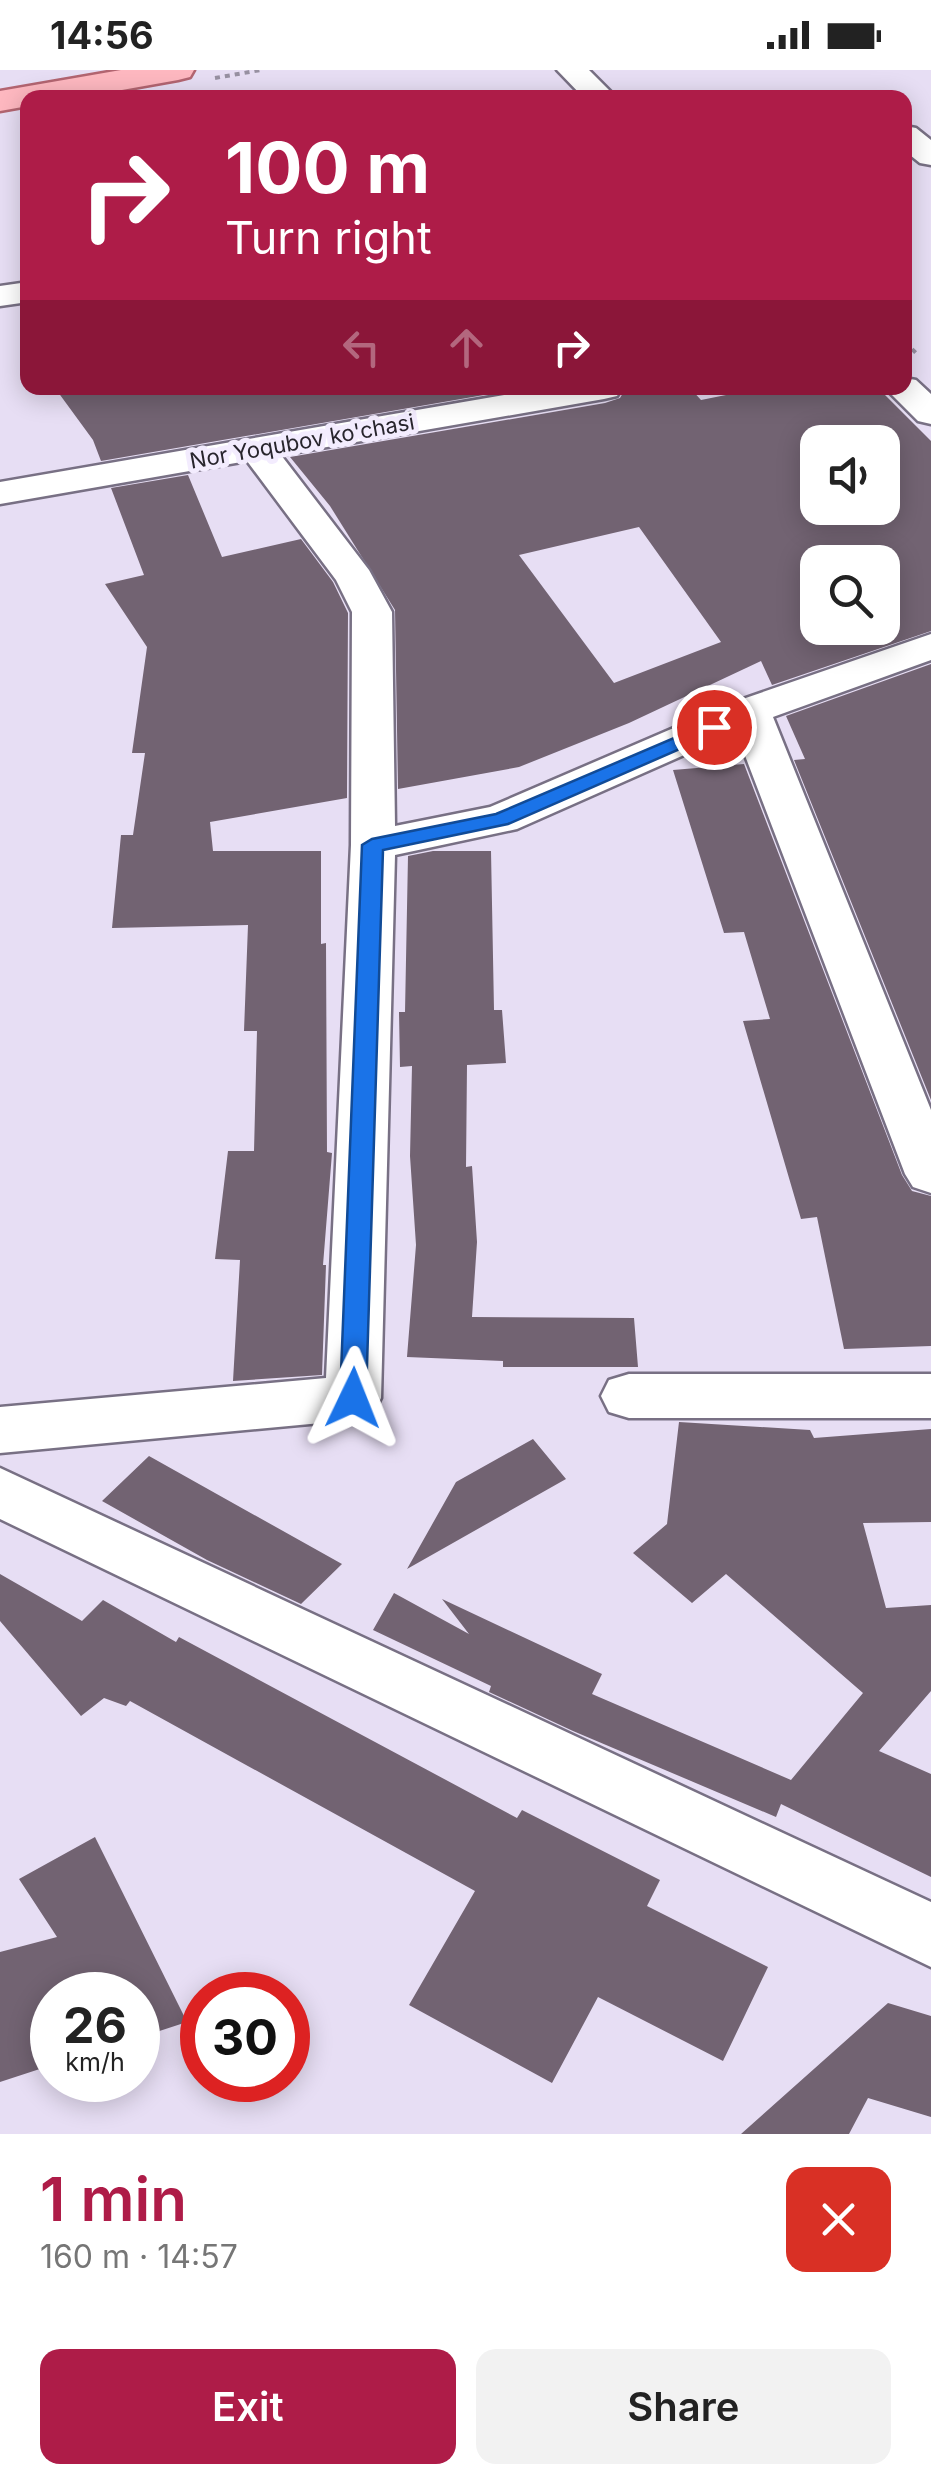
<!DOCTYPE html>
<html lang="en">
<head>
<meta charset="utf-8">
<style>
  :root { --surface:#fff; --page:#f2f2f2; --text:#222; --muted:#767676; --accent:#ae1c48 }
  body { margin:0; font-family:Inter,sans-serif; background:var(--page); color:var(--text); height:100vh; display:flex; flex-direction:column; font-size:38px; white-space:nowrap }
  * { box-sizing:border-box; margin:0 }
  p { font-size:32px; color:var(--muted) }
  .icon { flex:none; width:55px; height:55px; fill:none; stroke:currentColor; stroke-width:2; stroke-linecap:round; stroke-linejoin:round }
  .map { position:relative; height:2064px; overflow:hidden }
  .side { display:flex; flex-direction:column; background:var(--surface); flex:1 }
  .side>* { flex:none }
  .top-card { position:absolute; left:20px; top:20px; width:892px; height:305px; border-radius:20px; box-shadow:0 5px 25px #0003; background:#ae1c48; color:#fff; overflow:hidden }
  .buttons { position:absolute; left:800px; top:355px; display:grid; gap:20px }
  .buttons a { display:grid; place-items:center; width:100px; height:100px; border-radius:20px; background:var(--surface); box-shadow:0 5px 25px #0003; font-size:50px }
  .speed { position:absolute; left:30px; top:1902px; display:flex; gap:20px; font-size:50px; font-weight:700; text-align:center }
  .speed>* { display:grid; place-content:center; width:130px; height:130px; border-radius:50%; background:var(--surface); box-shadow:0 5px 25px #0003; line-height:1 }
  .speed small { font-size:25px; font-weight:400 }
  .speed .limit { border:15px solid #d22; background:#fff; color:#111 }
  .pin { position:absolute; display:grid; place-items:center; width:85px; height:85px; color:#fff; margin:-42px; border:5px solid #fff; border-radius:50%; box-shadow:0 2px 10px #0007 }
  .me { position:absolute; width:110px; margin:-55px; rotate:2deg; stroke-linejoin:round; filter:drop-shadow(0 0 8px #0008) }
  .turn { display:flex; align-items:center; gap:35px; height:210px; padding:0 40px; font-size:45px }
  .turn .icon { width:130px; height:130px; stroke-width:2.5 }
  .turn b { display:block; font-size:70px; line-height:85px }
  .lanes { display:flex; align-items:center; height:95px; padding:0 40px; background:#0003; justify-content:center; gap:50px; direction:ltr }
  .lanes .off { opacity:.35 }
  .round { display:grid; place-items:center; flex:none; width:105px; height:105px; border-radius:20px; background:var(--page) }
  .overview { display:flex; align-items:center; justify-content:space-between; height:170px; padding:0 40px }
  h1 { font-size:60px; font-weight:600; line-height:75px; color:var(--accent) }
  .primary-button { display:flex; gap:20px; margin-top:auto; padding:20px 40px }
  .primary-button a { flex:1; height:115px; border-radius:20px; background:var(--accent); color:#fff; font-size:40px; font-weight:600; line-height:115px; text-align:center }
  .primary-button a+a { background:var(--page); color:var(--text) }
  .status { display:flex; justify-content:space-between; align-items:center; height:70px; padding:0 50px; background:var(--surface); direction:ltr }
  .status svg { height:28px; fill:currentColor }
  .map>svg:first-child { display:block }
  .building { fill:#726372; fill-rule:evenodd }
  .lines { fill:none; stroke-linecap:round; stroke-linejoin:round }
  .minor-casing { stroke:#787084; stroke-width:5 }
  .major-casing { stroke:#b36571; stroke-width:5 }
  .path { stroke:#9891a2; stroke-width:4; stroke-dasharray:5 5; stroke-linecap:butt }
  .minor { fill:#fff; fill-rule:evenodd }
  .major { fill:#feb8c0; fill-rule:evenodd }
  .route { fill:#1a73e8; stroke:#114b97; stroke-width:2.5 }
  .labels { text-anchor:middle; stroke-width:10; stroke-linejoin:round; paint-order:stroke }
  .far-street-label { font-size:22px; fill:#28252d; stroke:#f3ecfe }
</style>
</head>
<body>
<div class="status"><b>14:56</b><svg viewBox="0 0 49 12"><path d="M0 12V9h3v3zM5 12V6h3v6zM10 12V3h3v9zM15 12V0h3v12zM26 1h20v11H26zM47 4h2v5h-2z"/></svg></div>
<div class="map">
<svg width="931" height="2064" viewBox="0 0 931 2064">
  <rect width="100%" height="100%" fill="#e7def4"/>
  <path class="building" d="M55,318H525L101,391L93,370Z
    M626,318H690L701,330L761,318H878L931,371V561L772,615L761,591L629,653L519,697L398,719L395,540L330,436L290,387L605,333L620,328ZM818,372H882V438H818ZM639,457L721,572L614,613L519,485ZM818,492H882V558H818Z
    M188,405L222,487L301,469L333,512L348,543L347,728L210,752L213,781H321V874L326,873L327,1082L332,1083L323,1195H326L322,1305L233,1311L240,1190L215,1189L228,1081H254L257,961H244L248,855L112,858L121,765H133L145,683H132L147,577L105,514L144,505L111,418Z
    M931,594V1030L794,690L805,689L786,646Z
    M744,694L902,1105L912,1121L931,1126V1276L844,1279L817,1147L801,1149L743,951L770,949L744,862L724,863L673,700Z
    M433,781H491L494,940H502L506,993L467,995L466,1097L472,1096L477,1172L472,1247L634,1248L638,1297H503V1291L407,1287L416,1175L410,1086L412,996L400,997L399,942H405L408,786Z
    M679,1352L810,1360L814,1368L931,1359V1452L863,1453L886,1538L931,1535V1621L879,1681L931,1704V1807L781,1734L776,1747L573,1661L489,1622L491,1616L373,1560L394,1523L469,1564L442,1529L602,1604L592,1624L791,1710L863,1623L726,1504L692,1533L633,1483L667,1454Z
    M533,1369L566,1409L407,1499L456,1412Z
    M149,1386L342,1494L301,1534L207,1490L102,1431Z
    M0,1504L82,1551L103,1530L176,1572L179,1567L517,1748L522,1740L660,1810L647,1836L768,1897L723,1991L598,1927L552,2013L409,1935L475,1821L130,1631L126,1636L104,1628L81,1646L0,1551Z
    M95,1767L187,1952L138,1968V1925H52V1995L0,2012V1882L57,1867L19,1809Z
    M888,1933L931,1946V2047L868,2028L849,2064H741Z"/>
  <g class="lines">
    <defs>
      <path id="minor" d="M557,0H589L617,28H584Z
        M905,56L916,58L931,70V95L920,93L905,81Z
        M28,212V232L0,236V216Z
        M905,308L916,310L931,324V354L918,351L885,318H905Z
        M544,318H622L617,326L604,329L281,385L369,500L392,542L395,756L490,737L734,632L931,564V590L773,647L931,1040V1123L913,1117L905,1104L736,662L517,759L395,785L381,1328L373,1344L353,1350L0,1383V1337L326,1308L351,775L352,542L336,510L247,391L0,434V412Z
        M629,1304H931V1348H629L609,1342L601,1326L609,1310Z
        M0,1398L931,1832V1897L0,1449Z"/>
      <path id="major" d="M121,0H194L190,7L178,10L77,28H28V36L0,41V21Z"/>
    </defs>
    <use href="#minor" class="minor-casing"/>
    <use href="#major" class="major-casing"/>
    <path class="path" d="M215,8L261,0
      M905,272L916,283"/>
    <use href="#minor" class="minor"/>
    <use href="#major" class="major"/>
  </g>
  <path class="route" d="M714,651L724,657L721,661L508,754L383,780L366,1328L362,1335H344L340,1328L362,775L372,769L496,744Z"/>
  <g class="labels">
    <g class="far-street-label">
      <text transform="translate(302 371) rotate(-10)" y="8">Nor Yoqubov ko'chasi</text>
    </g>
  </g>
</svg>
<div class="buttons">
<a><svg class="icon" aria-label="sound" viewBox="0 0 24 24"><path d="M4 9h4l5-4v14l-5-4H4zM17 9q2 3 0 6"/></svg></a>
<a><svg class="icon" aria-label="search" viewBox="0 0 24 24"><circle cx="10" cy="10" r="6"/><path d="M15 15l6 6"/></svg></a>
</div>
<div class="speed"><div>26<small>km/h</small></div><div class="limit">30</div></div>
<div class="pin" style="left:714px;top:657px;background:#d93025"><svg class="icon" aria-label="arrive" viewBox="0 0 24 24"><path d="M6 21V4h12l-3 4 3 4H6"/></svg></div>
<svg class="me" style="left:353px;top:1328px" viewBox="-20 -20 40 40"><path d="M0-17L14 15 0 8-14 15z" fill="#1a73e8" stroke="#fff" stroke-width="4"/></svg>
<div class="top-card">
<div class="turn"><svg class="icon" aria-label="right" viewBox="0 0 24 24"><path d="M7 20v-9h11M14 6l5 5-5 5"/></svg><div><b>100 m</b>Turn right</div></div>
<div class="lanes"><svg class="icon off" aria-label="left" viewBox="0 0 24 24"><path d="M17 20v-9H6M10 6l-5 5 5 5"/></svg><svg class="icon off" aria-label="ahead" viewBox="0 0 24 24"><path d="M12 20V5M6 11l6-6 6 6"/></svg><svg class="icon" aria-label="right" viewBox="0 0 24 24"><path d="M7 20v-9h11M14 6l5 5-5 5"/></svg></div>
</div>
</div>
<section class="side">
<div class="overview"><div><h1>1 min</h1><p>160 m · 14:57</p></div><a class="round" style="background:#d93025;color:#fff"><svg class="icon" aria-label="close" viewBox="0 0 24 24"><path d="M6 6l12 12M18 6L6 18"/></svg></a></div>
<div class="primary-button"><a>Exit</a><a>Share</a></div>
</section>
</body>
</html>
